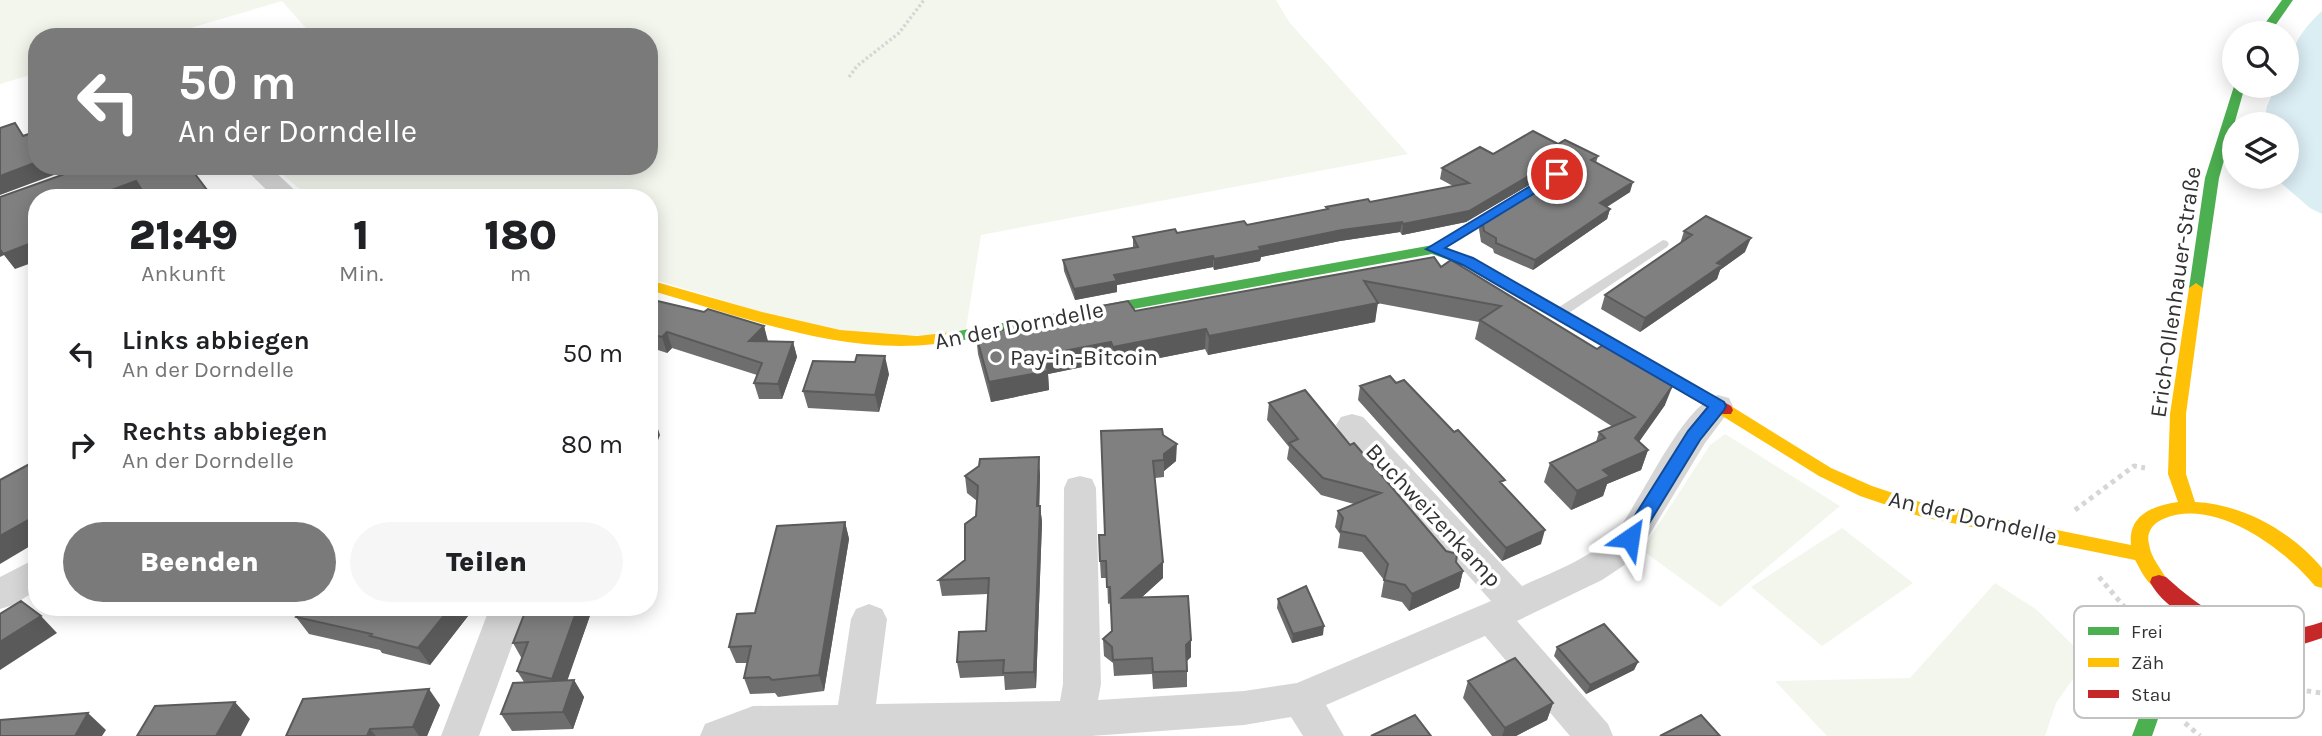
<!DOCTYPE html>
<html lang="de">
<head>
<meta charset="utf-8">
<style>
  :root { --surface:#fff; --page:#f6f6f6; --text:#202124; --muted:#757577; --accent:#7a7a7a }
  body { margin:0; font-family:Karla,sans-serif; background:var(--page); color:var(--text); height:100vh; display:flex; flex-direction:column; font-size:26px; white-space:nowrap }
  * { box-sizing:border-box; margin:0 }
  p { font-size:23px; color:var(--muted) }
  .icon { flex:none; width:38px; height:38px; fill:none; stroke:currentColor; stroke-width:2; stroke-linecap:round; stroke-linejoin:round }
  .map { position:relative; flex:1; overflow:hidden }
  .sheet { position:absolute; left:28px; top:189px; width:630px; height:427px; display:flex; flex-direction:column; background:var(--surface); border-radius:28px; box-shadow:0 4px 18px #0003 }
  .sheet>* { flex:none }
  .guide { position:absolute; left:28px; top:28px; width:630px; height:147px; border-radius:28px; box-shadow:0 4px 18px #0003; background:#7a7a7a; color:#fff; overflow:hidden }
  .fabs { position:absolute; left:2222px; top:21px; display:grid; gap:14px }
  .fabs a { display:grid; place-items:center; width:77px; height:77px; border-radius:50%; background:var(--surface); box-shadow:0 4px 18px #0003; font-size:35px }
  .pin { position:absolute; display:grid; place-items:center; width:60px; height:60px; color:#fff; margin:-30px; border:4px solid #fff; border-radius:50%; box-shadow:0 2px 7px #0007 }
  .me { position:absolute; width:77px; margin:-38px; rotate:32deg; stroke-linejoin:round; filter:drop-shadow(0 0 5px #0008) }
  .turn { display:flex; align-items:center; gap:24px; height:147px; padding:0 35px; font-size:32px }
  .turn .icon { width:91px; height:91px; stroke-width:2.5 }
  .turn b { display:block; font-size:49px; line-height:60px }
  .eta { display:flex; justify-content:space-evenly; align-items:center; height:119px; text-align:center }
  .eta b { font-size:42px; font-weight:800; line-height:49px }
  .primary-button { display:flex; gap:14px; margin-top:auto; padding:14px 35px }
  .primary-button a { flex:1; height:80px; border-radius:42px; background:var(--accent); color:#fff; font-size:28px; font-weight:800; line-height:80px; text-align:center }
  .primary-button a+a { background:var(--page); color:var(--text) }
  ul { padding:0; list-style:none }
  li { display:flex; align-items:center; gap:21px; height:91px; padding:0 35px }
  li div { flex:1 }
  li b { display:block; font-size:26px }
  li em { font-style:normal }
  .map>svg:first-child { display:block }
  .green { fill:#f3f6ed }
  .water { fill:#dbeef4 }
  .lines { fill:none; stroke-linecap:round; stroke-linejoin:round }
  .path-far1 { stroke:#d6d6d6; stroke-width:3.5; stroke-dasharray:2.5 2.5; stroke-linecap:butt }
  .path { stroke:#d6d6d6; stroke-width:5; stroke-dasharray:4.5 4.5; stroke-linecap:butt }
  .lane { fill:#d6d6d6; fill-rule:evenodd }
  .street { fill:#d6d6d6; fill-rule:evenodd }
  .fast { fill:#4caf50; fill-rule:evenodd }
  .slow { fill:#ffc107; fill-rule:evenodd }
  .jam { fill:#c62828; fill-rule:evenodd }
  .wall { fill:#6e6e6e }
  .shaded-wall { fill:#5a5a5a }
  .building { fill:#808080; stroke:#5a5a5a; stroke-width:2 }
  .route { fill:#1a73e8; stroke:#114b97; stroke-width:2 }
  .poi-dot { fill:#7a7a7a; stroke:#fff; stroke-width:2.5 }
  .labels { text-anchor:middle; stroke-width:7; stroke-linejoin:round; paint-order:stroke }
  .street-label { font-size:23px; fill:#323232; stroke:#fff }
  .poi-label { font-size:23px; fill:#323232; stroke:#fff; text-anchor:start }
  .key { fill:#fff; stroke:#c2c2c2; stroke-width:2 }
  .key-label { font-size:19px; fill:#323232 }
</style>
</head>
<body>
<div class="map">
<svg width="2322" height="736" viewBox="0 0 2322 736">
  <rect width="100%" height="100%" fill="#fff"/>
  <path class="green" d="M0,0H1276L1289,22L1408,154L981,235L965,335L841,336L649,278V198H310L273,166H649V37H314L282,1L160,37H37V73L0,84Z
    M1725,434L1840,506L1720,607L1642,550L1710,445Z
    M1842,528L1913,583L1822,646L1751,587Z
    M1995,583L2037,610L2087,659L2056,703L2045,736H1827L1775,681L1910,678Z"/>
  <path class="water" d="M2322,11V214L2310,208L2274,177H2287V124H2264L2267,106L2276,86H2287C2287,53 2298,33 2322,11Z"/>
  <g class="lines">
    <path class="path-far1" d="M849,77L857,66L899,33L924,0"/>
    <path class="path" d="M2075,510L2134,466L2145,468
      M2099,577L2127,610L2152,624
      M2213,661C2247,680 2283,688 2322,693
      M2185,723L2200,736"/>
    <path class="lane" d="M1498,206L1502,207L1504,210L1502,213L1437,252L1433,253L1427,249Z
      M1663,240L1667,241L1669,244L1667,247L1563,317H1553L1551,314L1553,311Z"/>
    <path class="street" d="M242,166H269L303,198H275Z
      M1718,395L1729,398L1733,406L1705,443L1642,547L1623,566L1602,580L1517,621L1608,724L1613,736H1570L1485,636L1326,705L1344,736H1303L1291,717L1244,725L1091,736H700L705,724L753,706L838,705L851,619L856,609L869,604L882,609L887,619L876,704L1060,701L1063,684L1064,488L1068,479L1080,476L1092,479L1096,488L1101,684L1098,700L1244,691L1297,683L1491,601L1341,433L1336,425L1341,417L1352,414L1363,417L1522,586C1555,571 1595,557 1619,528C1643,497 1683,405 1718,395Z
      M37,558V590L13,605L0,609V577Z
      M490,607H526L479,736H441Z"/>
    <path class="fast" d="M2282,0H2293L2270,33H2258Z
      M2235,83V86H2245L2219,178L2203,288L2196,293L2189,288L2205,178Z
      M1433,245L1473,259L1499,276L1492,281L1463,265L1432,254L953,342L945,337L953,332Z
      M2201,607L2208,609L2210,615L2165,699L2152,736H2132L2149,691L2194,609Z"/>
    <path class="slow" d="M649,280L762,312L840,330L917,336L953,332L961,337C955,344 945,343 936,344C839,355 741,316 649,290Z
      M2196,283L2203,288L2186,414V474L2195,502C2243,504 2292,532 2322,568V588L2315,586C2285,549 2214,496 2163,519C2152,524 2146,533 2149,544C2151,559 2162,569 2168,582L2166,587C2150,593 2142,572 2135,560L1922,517L1860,496L1819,476L1719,414L1717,410L1719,406H1731L1831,468L1872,486L1923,503L2131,545C2128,515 2152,506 2178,502L2168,474L2170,414L2189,288Z"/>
    <path class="jam" d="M1492,271L1731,406L1733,410L1731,414H1719L1487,279L1485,276Z
      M2159,575L2166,577C2213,620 2258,644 2322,622V638C2308,643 2295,647 2280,648C2242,649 2168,618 2150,582L2152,577Z"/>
  </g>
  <path class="wall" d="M1558,144L1598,156L1596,163L1630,192L1607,207L1610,209L1607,219L1533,270L1494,253L1493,249L1481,242L1479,229L1482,218L1561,170L1558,168L1466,222L1402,235L1400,232L1340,241L1261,257L1260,261L1214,270L1213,267L1117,285V292L1075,300L1064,271L1063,260L1133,248V237L1247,225L1326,210V207L1370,202L1453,186L1440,179L1442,168L1493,154Z
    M1684,231L1745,252L1720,270L1717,279L1640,332L1601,309L1605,295L1680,244Z
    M1441,267L1665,405L1639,442L1648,450L1641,470L1607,484L1603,496L1571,510L1544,482L1550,463L1596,442L1599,432L1613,427L1475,339L1479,322L1377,303L1375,322L1208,355L1205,349L1114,367L1112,361L1048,374L1049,390L991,402L978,354L976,335L1008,332L1085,318V309L1135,311Z
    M649,299L764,326L767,341L793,342L797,357L782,399H759L754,383L757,375L672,348L667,353L649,347Z
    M889,374L879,412L808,408L803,391Z
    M1396,383L1503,485L1541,544L1502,561L1358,400L1360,386Z
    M1269,403L1350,445L1463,571L1459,588L1409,611L1402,602L1381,597L1384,580L1362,552L1338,548L1340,534L1335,527L1338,511L1354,504L1321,495L1287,459L1289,447L1267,420Z
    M1163,435L1176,461L1164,471V477L1155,478L1163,578L1141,598L1191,657L1187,660V687L1153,689L1152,674L1114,676L1113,663L1104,656L1103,639L1112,631L1111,603L1108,604L1107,578H1101L1100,561L1105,535Z
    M1040,474L1039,506H1040L1042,522L1036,688L1005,690L1004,676L960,678L957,662L986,631L988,594L942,596L939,580L965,560L976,516L977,501L967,493L965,476Z
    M845,522L849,539L824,691L778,697L775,693L750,694L744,678L747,663H736L729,647L755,613Z
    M1278,599L1323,635L1292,643L1277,608Z
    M266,607H475L430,665L382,653L380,650L309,634L296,617L298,614Z
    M527,607H593L567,680H574L584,697L573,729L512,731L501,714L524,682L517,671L522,659L513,643Z
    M1557,647L1638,662L1634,670L1586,694L1554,656Z
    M1468,681L1553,703L1547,720L1516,736H1492L1463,698Z
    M440,705L427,736H286Z"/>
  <path class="shaded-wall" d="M1561,157L1558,168L1466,222L1402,235L1403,224Z
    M37,162V166H78L0,195V176Z
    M136,181L146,196L141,198H90Z
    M1633,182L1630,192L1597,213L1600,203Z
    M1610,209L1607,219L1533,270L1535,260Z
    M37,221V231L31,223Z
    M1402,222L1400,232L1340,241L1261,257L1260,261L1214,270V259L1259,247L1342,230Z
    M1751,238L1745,252L1720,270L1717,279L1640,332L1645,318Z
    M37,241V261L15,269L4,255L0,257V247Z
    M1213,256V267L1117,285V292L1075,300L1074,289L1114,275Z
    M1378,303L1375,322L1208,355L1209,336Z
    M764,326L768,341L753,356L749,341Z
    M1206,329L1205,349L1114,367L1113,347Z
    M667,332L672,348L667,353L662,337Z
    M793,342L797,357L782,399L778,384Z
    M1111,342L1112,361L1048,374L1049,390L991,402L989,382L1043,355Z
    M885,356L889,374L879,412L875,395Z
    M1673,385L1665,405L1628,457L1635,438Z
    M654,417L660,435L649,464V428Z
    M1177,444L1176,461L1164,471V454Z
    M1648,450L1641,470L1607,484L1603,496L1571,510L1577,491L1603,470Z
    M1039,457L1040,474L1039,523L1037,506Z
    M1040,506L1042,522L1036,688L1034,672Z
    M37,515V542L0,564V536Z
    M845,522L849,539L824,691L819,675Z
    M1545,530L1541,544L1502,561L1506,548Z
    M1163,562V578L1122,615V598Z
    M1463,571L1459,588L1409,611L1412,594Z
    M72,607H87L78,613Z
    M451,607H475L430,665L418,648Z
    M578,607H593L562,696L552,679Z
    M41,616L57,633L0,670V642Z
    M1324,626L1323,635L1292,643L1293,634Z
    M1191,640V657L1186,662V645Z
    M1638,662L1634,670L1586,694L1590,685Z
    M574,680L584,697L573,729L563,712Z
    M429,689L440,705L427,736H419L413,727Z
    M235,702L250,719L241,736H216Z
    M1553,703L1547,720L1516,736H1502L1505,728Z
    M88,713L106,730L102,736H75Z
    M370,729L376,736H367Z"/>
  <path class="building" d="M15,123L23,136L37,131V162L0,176V128Z
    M1533,131L1558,144L1565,140L1598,156L1591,160L1633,182L1600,203L1610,209L1535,260L1496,243V238L1484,231L1482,218L1565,168L1568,163L1561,157L1469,211L1403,224L1402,222L1342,230L1259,247L1261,250L1214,259L1213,256L1114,275L1117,281L1074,289L1063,260L1138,247L1133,237L1175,229L1177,233L1244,221L1247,225L1328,209L1326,207L1368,199L1370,202L1469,183L1442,168L1480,147L1493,154Z
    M87,166H189L213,198H147L136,181L90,198H82L80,196L77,198H37V213L33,214L37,221L31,223L37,231V241L3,254L0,249V197Z
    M237,194L242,198H227Z
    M1706,216L1751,238L1717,263L1722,265L1645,318L1605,295L1692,235L1684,231Z
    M1434,257L1441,267L1451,260L1597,349L1603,345L1673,385L1635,438L1648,450L1603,470L1610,476L1577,491L1550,463L1605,438L1599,432L1635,417L1480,320L1501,306L1364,281L1378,303L1209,336L1206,329L1113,347L1111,342L1043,355L1048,371L989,382L976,335L1007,329L1008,332L1088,317L1085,309L1128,301L1135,311Z
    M649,299L704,312L708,309L764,326L749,341L793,342L778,384L754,383L762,363L667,332L662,337L649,334Z
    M857,355L885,356L875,395L803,391L813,361L855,362Z
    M1390,376L1396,383L1404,380L1454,432L1458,430L1505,480L1500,482L1545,530L1506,548L1360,386Z
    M1305,390L1350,445L1354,443L1446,551L1457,554L1456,562L1463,571L1412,594L1405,585L1384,580L1388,564L1365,536L1340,531L1343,518L1338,511L1381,493L1323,478L1289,443L1298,439L1269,403Z
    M649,417H654L649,428Z
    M1162,429L1163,435L1177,444L1164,454V460L1153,461L1163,562L1122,598L1188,596L1191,640L1186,645L1187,671L1153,672L1152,658L1113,660L1112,647L1103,639L1112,631L1110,587H1107L1106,561H1100L1099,535H1105L1101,431Z
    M1039,457L1037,506H1040L1034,672L1003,673L1004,660L957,662L959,632L986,631L989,578L939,580L965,560V524L976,516L978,486L965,476L979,466L980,459Z
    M37,460V515L0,536V480Z
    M845,522L819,675L772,680L769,677L744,678L751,646L729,647L737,614L755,613L777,526Z
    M1306,586L1324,626L1293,634L1278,599Z
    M21,601L41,616L0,642V614Z
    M305,607H451L418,648L370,636L372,634L296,617Z
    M527,607H578L552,679L517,671L528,642L513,643Z
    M1604,624L1638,662L1590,685L1557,647Z
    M1515,658L1553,703L1505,728L1468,681Z
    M574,680L563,712L501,714L513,683Z
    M429,689L413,727L370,729L367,736H286L303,699Z
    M235,702L216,736H137L155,706Z
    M88,713L75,736H0V720Z
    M1415,715L1431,736H1371Z
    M1701,715L1720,736H1660Z"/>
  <path class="route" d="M1557,170L1563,174L1561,177L1445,248L1473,258L1724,402L1726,406L1724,410L1700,440L1637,543H1624L1621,538L1624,533L1688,431L1708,407L1463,265L1426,249Z"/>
  <circle class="poi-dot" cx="996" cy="357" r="7"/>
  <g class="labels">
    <g class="street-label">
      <text transform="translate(2175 292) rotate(-82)" y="8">Erich-Ollenhauer-Straße</text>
      <text transform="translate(1019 325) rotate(-11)" y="8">An der Dorndelle</text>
      <text transform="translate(1434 515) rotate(47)" y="8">Buchweizenkamp</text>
      <text transform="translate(1973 517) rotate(13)" y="8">An der Dorndelle</text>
    </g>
    <g class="poi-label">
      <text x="1010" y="365">Pay-in-Bitcoin</text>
    </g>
  </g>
  <rect x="2074" y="606" width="230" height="112" rx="10" class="key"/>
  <rect x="2088" y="627" width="31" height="8" fill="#4caf50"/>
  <rect x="2088" y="658" width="31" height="9" fill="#ffc107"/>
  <rect x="2088" y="690" width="31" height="8" fill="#c62828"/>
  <g class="key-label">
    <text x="2131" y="638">Frei</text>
    <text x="2131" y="669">Zäh</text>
    <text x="2131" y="701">Stau</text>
  </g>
</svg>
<div class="fabs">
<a><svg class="icon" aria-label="search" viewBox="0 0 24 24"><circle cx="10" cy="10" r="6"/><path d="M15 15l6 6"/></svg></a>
<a><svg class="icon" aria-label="layers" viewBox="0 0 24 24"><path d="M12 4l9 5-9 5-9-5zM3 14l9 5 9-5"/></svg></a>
</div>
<div class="pin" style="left:1557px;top:174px;background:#d93025"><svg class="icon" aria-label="arrive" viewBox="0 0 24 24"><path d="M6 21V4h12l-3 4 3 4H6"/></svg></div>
<svg class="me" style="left:1630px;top:538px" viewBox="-20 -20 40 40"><path d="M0-17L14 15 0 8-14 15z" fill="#1a73e8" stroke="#fff" stroke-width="4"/></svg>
<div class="guide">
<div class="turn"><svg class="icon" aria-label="left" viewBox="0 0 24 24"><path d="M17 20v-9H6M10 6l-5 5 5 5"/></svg><div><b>50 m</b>An der Dorndelle</div></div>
</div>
<section class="sheet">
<div class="eta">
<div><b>21:49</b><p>Ankunft</p></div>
<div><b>1</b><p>Min.</p></div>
<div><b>180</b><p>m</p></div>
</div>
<ul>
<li><svg class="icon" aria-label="left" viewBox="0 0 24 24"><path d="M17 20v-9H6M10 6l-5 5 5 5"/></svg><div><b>Links abbiegen</b><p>An der Dorndelle</p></div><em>50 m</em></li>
<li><svg class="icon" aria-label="right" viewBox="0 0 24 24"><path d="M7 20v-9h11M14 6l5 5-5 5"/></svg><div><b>Rechts abbiegen</b><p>An der Dorndelle</p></div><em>80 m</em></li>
</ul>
<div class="primary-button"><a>Beenden</a><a>Teilen</a></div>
</section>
</div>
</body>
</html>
